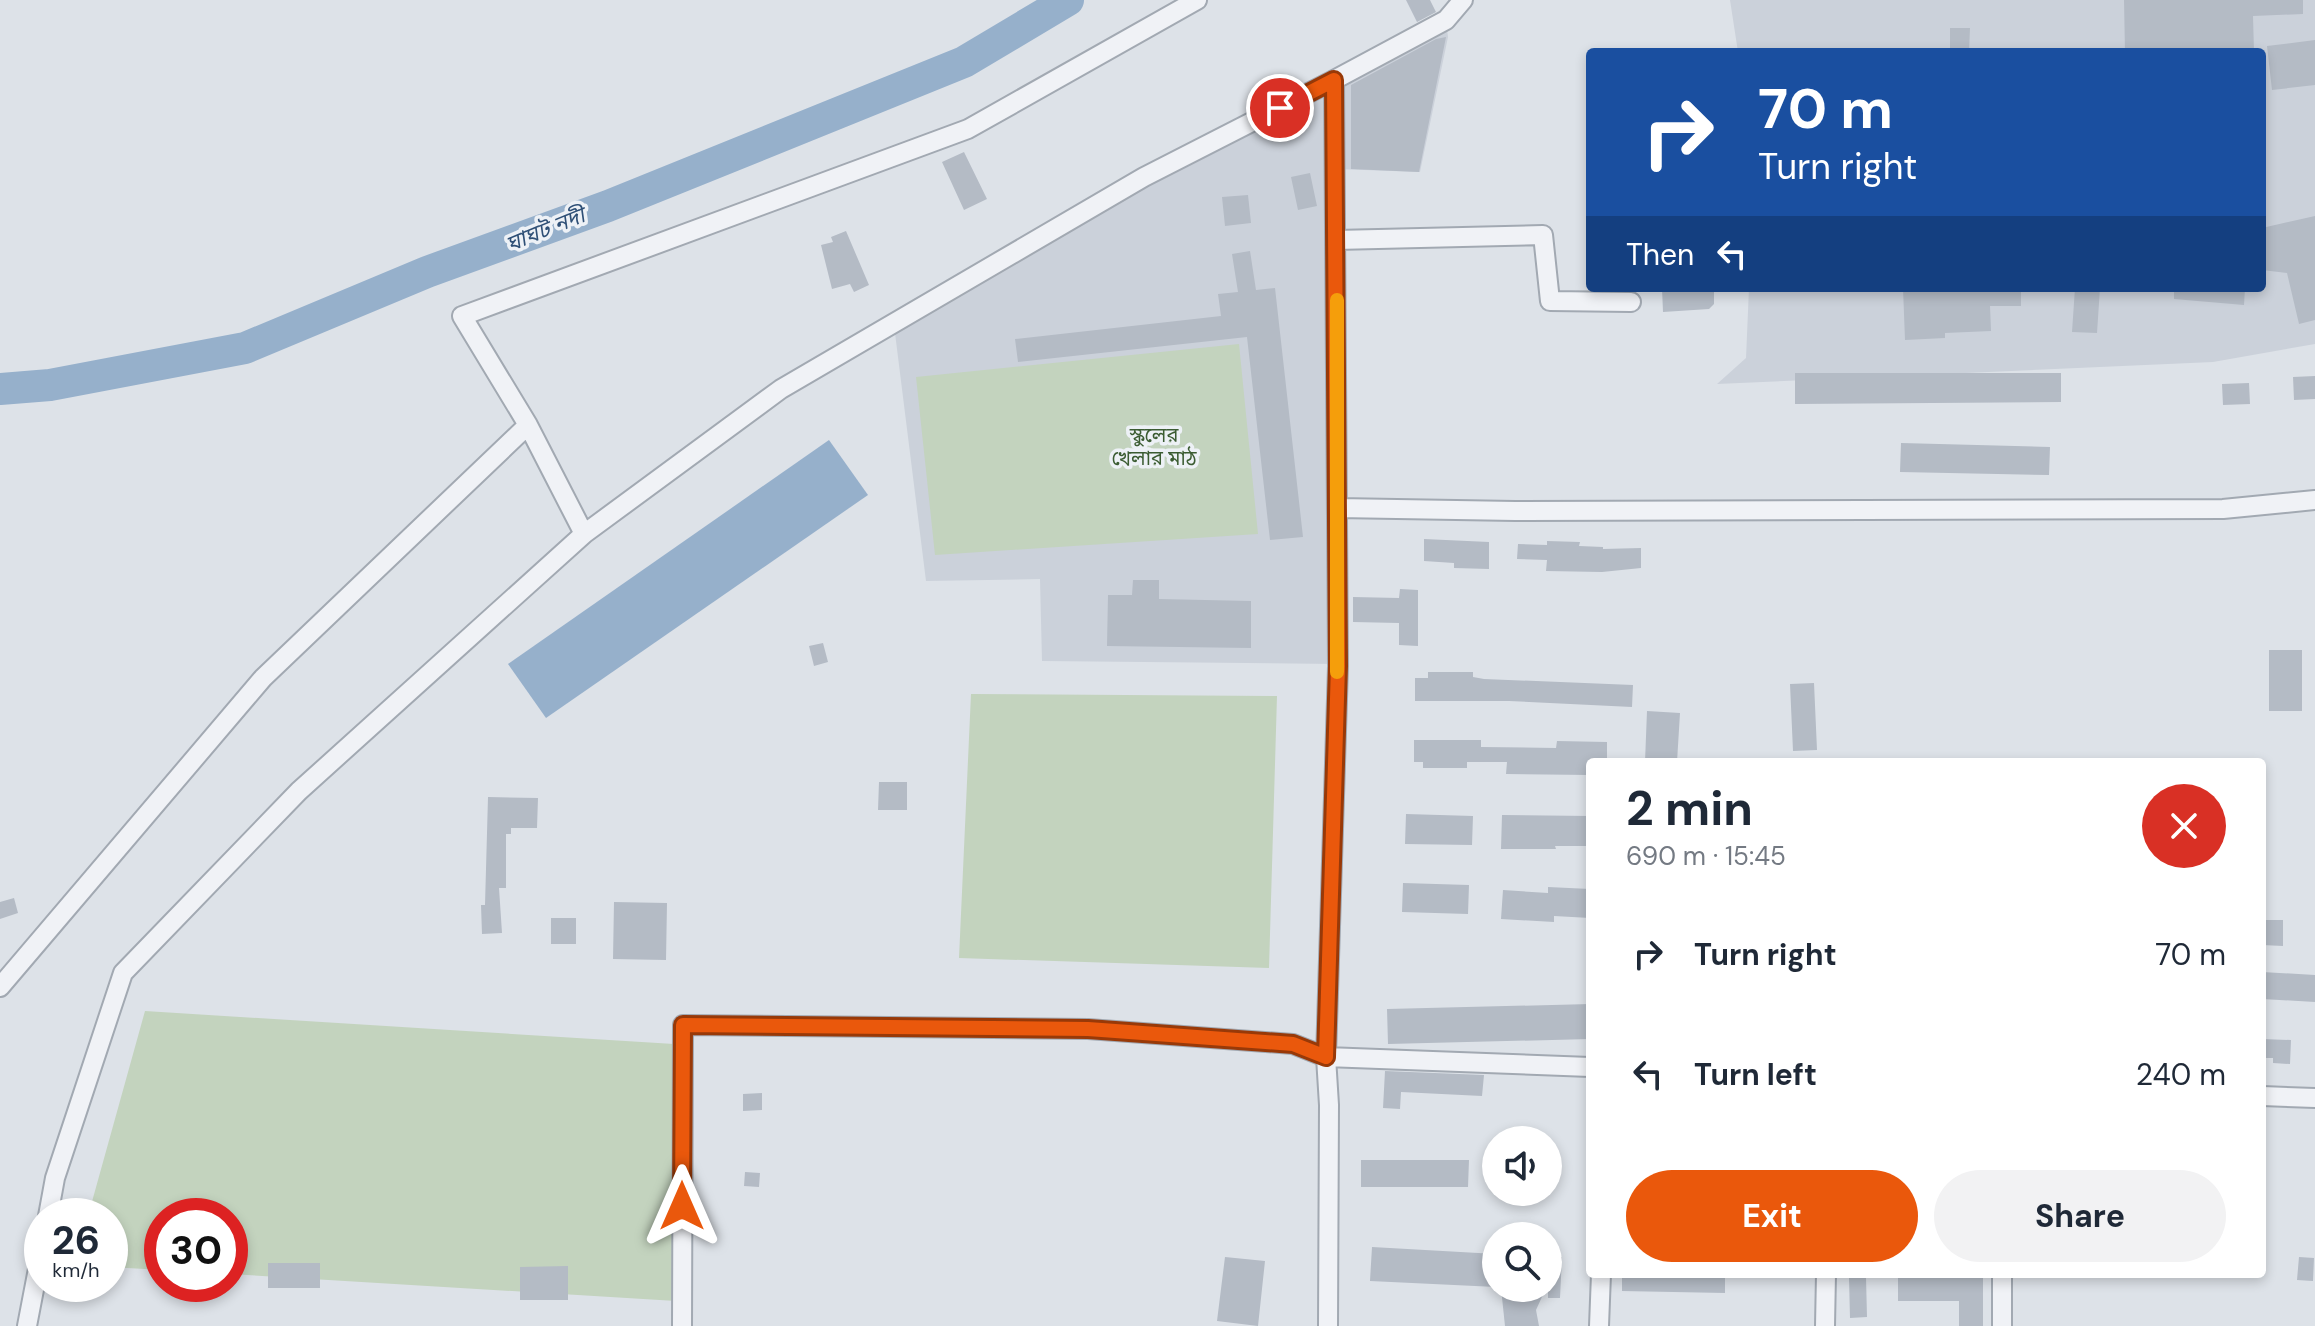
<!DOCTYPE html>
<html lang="en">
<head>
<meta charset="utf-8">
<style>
  :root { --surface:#fff; --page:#f2f2f3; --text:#1f2937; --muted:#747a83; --accent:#ea580c }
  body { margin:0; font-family:"DM Sans","Noto Sans Bengali",sans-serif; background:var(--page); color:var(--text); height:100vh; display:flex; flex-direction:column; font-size:30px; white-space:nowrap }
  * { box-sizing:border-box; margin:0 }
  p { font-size:26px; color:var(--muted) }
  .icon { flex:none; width:44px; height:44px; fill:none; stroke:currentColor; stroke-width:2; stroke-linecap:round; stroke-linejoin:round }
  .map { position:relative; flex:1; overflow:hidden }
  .sheet { position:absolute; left:1586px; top:758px; width:680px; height:520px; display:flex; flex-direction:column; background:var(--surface); border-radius:8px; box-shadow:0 4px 12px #0003 }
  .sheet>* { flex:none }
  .guide { position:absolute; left:1586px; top:48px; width:680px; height:244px; border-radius:8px; box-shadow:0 4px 12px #0003; background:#1a4fa0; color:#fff; overflow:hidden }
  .controls { position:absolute; left:1482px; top:1126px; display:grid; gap:16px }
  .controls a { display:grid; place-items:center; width:80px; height:80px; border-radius:50%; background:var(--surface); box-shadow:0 4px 12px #0003; font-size:40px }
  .speed { position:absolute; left:24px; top:1198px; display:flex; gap:16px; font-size:40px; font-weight:700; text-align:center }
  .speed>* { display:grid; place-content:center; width:104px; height:104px; border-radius:50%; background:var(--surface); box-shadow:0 4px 12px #0003; line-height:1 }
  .speed small { font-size:20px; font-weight:400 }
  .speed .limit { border:12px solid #d22; background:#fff; color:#111 }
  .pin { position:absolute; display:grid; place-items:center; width:68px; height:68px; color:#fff; margin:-34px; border:4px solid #fff; border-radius:50%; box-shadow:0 2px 8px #0007 }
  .me { position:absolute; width:88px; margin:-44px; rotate:0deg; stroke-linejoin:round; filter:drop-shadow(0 0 6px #0008) }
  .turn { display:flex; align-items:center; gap:28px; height:168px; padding:0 40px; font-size:36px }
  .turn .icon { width:104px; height:104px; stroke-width:2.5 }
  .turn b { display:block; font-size:56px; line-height:68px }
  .then { display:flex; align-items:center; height:76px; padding:0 40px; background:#0003; gap:16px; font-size:30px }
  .round { display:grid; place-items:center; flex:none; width:84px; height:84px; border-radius:42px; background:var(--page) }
  .summary { display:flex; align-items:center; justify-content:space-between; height:136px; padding:0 40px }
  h1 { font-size:48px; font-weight:700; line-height:60px }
  .primary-button { display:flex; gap:16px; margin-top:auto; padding:16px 40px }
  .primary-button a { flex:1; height:92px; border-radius:48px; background:var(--accent); color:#fff; font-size:32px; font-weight:700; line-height:92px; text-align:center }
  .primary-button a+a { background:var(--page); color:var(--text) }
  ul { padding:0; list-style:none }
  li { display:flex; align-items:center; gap:24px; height:120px; padding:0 40px }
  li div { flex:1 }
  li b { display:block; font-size:30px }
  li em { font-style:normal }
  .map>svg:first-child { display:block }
  .built { fill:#cbd1da }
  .green { fill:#c3d3be }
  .water { fill:#96b0cb }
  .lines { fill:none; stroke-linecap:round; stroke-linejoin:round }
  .river { stroke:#96b0cb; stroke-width:32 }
  .building { fill:#b4bbc5 }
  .minor-casing { stroke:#a2a9b2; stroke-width:22 }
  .minor { stroke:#f0f2f6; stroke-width:18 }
  .route-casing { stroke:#983908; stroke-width:20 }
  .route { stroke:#ea580c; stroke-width:14 }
  .slow { stroke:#f59e0b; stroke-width:14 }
  .labels { text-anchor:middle; stroke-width:7; stroke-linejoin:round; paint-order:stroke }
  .park-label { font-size:20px; fill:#3b5c32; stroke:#edf1f6 }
  .water-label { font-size:22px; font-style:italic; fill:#2e4f76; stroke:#edf1f6 }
</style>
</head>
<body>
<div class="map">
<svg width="2315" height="1326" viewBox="0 0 2315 1326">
  <rect width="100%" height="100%" fill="#dde2e8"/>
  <path class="built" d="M1730,0H2315V344L2213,362L1717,384L1746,358L1749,288H2262V52H1738Z
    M1446,21L1448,37L1420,172L1337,169L1338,664L1042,661L1040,579L926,581L894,325Z"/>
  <path class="green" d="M1239,344L1258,534L935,555L916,377Z
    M971,694L1277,696L1269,968L959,958Z
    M145,1011L674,1044L676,1301L230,1274V1216H162V1270L110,1267V1216H88Z"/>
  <path class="water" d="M829,440L868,495L546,718L508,664Z"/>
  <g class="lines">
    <path class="river" d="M0,389L50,385L245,348L427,272L608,206L964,62L1068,0"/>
  </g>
  <path class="building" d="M1406,0H1430L1436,12L1417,22Z
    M2124,0H2303V14L2253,16L2254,52H2125Z
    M1950,28H1970L1969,52H1950Z
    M1446,37L1419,172L1351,169V85L1436,39Z
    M2315,40V85L2272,90L2267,46Z
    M964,152L987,199L964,210L942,162Z
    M1310,173L1317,206L1298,210L1291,177Z
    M1248,195L1251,223L1225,226L1222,197Z
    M2315,216V320L2299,324L2287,273L2262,270V228Z
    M846,231L869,285L854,292L850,284L832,289L821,245L833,242L831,237Z
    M1250,251L1256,290L1275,288L1303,537L1270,540L1247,337L1018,362L1015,339L1221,316L1218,294L1238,292L1232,254Z
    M1662,288H1714V304L1709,309L1663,312Z
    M1903,288H2021V306H1990L1991,331L1945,333V338L1905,340Z
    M2075,288H2100L2097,333L2072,332Z
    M2174,288H2245L2244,305L2174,299Z
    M1795,373H2061V402L1795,404Z
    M2315,376V399L2294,400L2293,377Z
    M2249,383L2250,404L2223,405L2222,384Z
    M1901,443L2050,447L2049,475L1900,472Z
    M1424,539L1489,542V569L1454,568V563L1424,561Z
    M1547,541L1580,542L1579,546L1603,547V549L1641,548V568L1602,572L1546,571L1547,560L1517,559L1518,544L1547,545Z
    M1133,580H1159V599L1251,601V648L1107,646L1108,595H1132Z
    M1400,589L1418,590V646L1399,645V623L1353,622V597L1399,598Z
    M823,643L828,662L814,666L809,646Z
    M2269,650H2302V711H2269Z
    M1428,672H1473V677L1484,679L1633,685L1632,707L1509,701H1415V678H1428Z
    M1814,683L1817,750L1793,751L1790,684Z
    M1647,711L1680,713L1677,762H1645Z
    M1414,740H1481V747L1556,748L1557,741L1607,742V762H1590V775L1506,774L1507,762H1467V768H1423V762H1414Z
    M879,782H907V810H878Z
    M488,797L538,798L537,828H511V834H506V888H499L502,933L482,934L481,905H485Z
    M1406,814L1473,816L1472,845L1405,844Z
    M1502,815L1590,816V846H1555L1556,849H1501Z
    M1403,883L1469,885L1468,914L1402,912Z
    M1548,887L1590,889V918L1554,916V922L1501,919L1503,890L1548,893Z
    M14,898L18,913L0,919V902Z
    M614,902L667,903L666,960L613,959Z
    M551,918H576V944H551Z
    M2262,920H2283V946L2262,945Z
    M2262,972L2315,975V1002L2262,999Z
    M1590,1004V1039L1388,1044L1387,1009Z
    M2262,1039L2291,1040L2290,1064L2273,1063V1058H2262Z
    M1385,1071L1484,1075L1482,1096L1401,1092L1400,1109L1383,1108Z
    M762,1093V1110L743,1111V1094Z
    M1361,1160H1469L1468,1187H1361Z
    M745,1172L760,1173L759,1187L744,1186Z
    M1372,1247L1496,1254V1287L1370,1281Z
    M1548,1256L1562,1257L1560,1298H1548Z
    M1225,1257L1265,1261L1258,1326L1217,1321Z
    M2299,1257L2314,1258L2313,1281L2297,1280Z
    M268,1263H320V1288H268Z
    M568,1266V1300H520V1267Z
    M1622,1274H1725V1293L1622,1291Z
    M1898,1274H1983V1326H1959V1301H1898Z
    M1866,1277L1867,1317L1850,1318L1849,1278Z
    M1501,1288H1546L1536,1310L1539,1326H1505Z"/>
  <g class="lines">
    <defs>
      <path id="minor" d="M1336,240L1543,235L1550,301L1631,302
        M528,425L584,534
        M1338,508L1515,511L2223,509L2315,500
        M0,987L263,678L528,425L462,316L968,129L1197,0
        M2262,1096L2315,1098
        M48,1216L55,1178L123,973L299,791L584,534L781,389L1144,177L1334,80L1446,20L1463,0
        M27,1326L42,1248
        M682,1326L683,1025L1088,1029L1293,1044L1326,1057L1590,1067
        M1328,1326L1329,1105L1326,1057L1338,666L1334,80
        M1599,1326L1601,1274
        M1825,1326L1826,1274
        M2002,1326V1274"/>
    </defs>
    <use href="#minor" class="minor-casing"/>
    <use href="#minor" class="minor"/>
  </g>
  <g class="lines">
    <defs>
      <path id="route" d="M682,1206L683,1025L1088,1029L1293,1044L1326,1057L1338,666L1334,80L1280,108"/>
    </defs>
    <use href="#route" class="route-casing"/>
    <use href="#route" class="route"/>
    <path class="slow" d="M1337,300V672"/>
  </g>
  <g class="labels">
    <g class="park-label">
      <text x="1154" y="442">স্কুলের<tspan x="1154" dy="23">খেলার মাঠ</tspan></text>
    </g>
    <g class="water-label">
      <text transform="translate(545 229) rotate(-22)" y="8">ঘাঘট নদী</text>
    </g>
  </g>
</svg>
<div class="controls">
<a><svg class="icon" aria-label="sound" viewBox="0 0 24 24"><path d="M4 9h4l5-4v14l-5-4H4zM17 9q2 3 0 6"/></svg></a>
<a><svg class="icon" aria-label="search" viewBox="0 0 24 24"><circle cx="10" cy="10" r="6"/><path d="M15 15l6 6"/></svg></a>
</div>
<div class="speed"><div>26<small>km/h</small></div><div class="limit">30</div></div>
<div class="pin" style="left:1280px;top:108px;background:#d93025"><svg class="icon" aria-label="arrive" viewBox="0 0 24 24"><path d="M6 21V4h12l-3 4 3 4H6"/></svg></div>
<svg class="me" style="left:682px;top:1206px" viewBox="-20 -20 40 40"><path d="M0-17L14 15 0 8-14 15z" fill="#ea580c" stroke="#fff" stroke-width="4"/></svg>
<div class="guide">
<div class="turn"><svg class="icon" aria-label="right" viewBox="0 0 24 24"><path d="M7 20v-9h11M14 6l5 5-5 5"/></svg><div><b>70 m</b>Turn right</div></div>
<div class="then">Then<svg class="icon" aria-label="left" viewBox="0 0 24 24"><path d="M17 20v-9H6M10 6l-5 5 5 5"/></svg></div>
</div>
<section class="sheet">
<div class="summary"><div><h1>2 min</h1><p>690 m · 15:45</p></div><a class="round" style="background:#d93025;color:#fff"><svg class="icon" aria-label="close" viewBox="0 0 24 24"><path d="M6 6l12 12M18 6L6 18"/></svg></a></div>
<ul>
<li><svg class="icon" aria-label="right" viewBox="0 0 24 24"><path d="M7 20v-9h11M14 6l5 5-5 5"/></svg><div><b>Turn right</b></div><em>70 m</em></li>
<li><svg class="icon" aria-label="left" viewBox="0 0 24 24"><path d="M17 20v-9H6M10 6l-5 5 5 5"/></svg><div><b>Turn left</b></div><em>240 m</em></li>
</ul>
<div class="primary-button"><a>Exit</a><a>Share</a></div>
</section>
</div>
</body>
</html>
